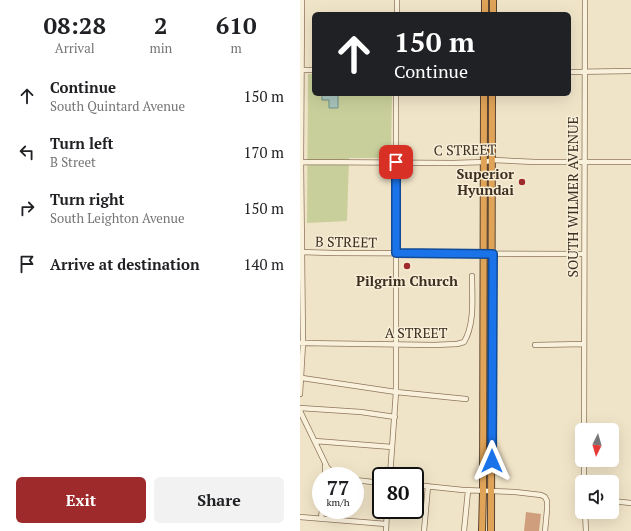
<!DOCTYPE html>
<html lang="en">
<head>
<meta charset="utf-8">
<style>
  :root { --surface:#fff; --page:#f2f2f2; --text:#202124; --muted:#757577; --accent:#9e2a2b }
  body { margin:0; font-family:"PT Serif",serif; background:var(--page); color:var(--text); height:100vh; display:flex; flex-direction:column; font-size:15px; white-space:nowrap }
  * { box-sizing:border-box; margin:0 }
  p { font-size:13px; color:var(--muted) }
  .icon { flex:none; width:22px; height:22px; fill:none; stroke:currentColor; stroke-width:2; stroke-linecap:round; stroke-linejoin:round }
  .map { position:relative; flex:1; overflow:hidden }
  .drawer { display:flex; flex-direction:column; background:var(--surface); width:300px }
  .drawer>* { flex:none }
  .top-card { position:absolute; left:12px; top:12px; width:259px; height:84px; border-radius:6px; box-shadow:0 4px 16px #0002; background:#202124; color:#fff; overflow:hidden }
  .needle { width:26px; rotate:185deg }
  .buttons { position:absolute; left:275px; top:423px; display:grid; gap:8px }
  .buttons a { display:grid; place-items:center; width:44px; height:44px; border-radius:6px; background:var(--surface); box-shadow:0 4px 16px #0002; font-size:20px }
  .speed { position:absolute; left:12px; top:467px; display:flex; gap:8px; font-size:20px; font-weight:700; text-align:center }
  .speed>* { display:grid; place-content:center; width:52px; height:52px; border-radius:50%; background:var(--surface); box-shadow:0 4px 16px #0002; line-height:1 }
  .speed small { font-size:10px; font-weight:400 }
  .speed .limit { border:2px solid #111; border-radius:6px; background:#fff; color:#111 }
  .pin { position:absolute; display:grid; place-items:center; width:34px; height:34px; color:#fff; margin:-17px; border-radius:8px; box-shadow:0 2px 6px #0006 }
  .me { position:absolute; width:44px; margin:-22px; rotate:0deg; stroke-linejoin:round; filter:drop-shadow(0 0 3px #0008) }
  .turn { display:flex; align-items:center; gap:14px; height:84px; padding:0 16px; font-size:18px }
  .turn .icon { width:52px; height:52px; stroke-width:2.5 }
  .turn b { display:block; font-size:28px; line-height:34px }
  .eta { display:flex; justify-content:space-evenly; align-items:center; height:68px; text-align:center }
  .eta b { font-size:24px; font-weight:700; line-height:28px }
  .cta { display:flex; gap:8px; margin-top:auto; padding:8px 16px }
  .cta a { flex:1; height:46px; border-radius:6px; background:var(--accent); color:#fff; font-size:16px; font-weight:700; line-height:46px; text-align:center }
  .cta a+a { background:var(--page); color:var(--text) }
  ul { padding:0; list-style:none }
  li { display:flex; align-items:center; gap:12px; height:56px; padding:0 16px }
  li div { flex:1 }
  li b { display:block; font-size:15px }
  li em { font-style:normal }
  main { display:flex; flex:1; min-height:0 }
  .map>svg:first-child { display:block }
  .green { fill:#c9cf9b }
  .water { fill:#a9c4bc; stroke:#6f938a }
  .building { fill:#cf9f7d }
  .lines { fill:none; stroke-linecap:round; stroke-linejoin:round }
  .minor-casing { stroke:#8d765c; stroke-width:6 }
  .highway-casing { stroke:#5b4430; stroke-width:8 }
  .minor { stroke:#faf1dc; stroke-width:4.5 }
  .highway { stroke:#e0a458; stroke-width:6 }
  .route-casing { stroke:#114b97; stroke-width:10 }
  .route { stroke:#1a73e8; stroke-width:7 }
  .poi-dot { fill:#9e2a2b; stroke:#f7eed8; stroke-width:1.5 }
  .labels { text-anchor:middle; stroke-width:3; stroke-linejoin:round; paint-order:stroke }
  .street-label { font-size:14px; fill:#3d2e20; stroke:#f7eed8 }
  .poi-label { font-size:14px; font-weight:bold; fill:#3d2e20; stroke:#f7eed8; text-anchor:end }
</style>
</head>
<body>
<main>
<section class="drawer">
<div class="eta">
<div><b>08:28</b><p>Arrival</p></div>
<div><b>2</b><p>min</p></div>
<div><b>610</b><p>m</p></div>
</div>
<ul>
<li><svg class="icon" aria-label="ahead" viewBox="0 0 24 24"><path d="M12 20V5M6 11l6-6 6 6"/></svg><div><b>Continue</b><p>South Quintard Avenue</p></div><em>150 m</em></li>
<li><svg class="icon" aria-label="left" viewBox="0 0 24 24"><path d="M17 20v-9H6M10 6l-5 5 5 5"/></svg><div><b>Turn left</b><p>B Street</p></div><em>170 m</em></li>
<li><svg class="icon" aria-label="right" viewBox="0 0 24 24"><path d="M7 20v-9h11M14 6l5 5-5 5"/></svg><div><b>Turn right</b><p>South Leighton Avenue</p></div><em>150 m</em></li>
<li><svg class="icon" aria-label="arrive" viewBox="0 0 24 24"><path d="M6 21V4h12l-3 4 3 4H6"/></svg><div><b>Arrive at destination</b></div><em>140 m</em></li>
</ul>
<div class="cta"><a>Exit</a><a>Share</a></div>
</section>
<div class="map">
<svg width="331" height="531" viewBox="0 0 331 531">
  <rect width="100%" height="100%" fill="#f0e4c8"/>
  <path class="green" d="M8,74H14V94H92L91,158H49L47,221L7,223Z"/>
  <path class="water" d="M22,94H38V108H29V100H22Z"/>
  <path class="building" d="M226,512L241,514L239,531H224Z"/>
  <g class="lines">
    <defs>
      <path id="minor" d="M97,14V0
        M0,70H14
        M269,72L331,71
        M0,162L153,163L185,162L193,160L235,162H331
        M0,252L33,253L284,254
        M0,343L134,345L157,344L164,342C175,324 172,297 172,276
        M235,345L284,344
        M2,378L96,392L166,399
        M0,394L3,343L1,162L2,0
        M0,408L61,412L95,417
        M0,411L27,467L35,476
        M284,430L285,0
        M15,441L92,447
        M284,460V482
        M25,476V466
        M90,476L96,392V94
        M55,480L81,483
        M115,485L163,490L215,492L241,495L245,497L247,501V510L245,531
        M312,501L331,503
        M285,512L286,531
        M0,517L86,524
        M21,519L22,510
        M86,531L87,510
        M124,531L128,486
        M164,531L168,491"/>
      <path id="highway" d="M185,14V0
        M193,14V0
        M182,531L183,492L184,94
        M191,531L192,94"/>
    </defs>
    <use href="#minor" class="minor-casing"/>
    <use href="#highway" class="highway-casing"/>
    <use href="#minor" class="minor"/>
    <use href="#highway" class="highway"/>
  </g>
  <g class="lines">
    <defs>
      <path id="route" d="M96,162V253L193,254L192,461"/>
    </defs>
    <use href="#route" class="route-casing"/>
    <use href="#route" class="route"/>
  </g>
  <g class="poi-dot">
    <circle cx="222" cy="182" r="4"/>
    <circle cx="107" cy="266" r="4"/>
  </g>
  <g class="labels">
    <g class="street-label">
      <text transform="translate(165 150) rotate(-1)" y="5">C STREET</text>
      <text transform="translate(273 197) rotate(-90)" y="5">SOUTH WILMER AVENUE</text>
      <text transform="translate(46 242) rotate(1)" y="5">B STREET</text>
      <text x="116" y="338">A STREET</text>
    </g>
    <g class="poi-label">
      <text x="214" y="179">Superior<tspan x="214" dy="16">Hyundai</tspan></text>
      <text x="107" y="286" text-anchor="middle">Pilgrim Church</text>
    </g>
  </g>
</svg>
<div class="buttons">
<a><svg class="needle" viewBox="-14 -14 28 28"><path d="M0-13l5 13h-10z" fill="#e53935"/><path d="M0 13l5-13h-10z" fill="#757577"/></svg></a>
<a><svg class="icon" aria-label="sound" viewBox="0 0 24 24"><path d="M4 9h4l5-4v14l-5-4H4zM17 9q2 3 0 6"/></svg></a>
</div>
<div class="speed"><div>77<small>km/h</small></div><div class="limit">80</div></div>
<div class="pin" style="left:96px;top:162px;background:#d93025"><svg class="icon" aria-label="arrive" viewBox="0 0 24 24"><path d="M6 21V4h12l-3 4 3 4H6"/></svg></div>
<svg class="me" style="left:192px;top:461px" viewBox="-20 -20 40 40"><path d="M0-17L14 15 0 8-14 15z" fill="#1a73e8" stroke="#fff" stroke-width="4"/></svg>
<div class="top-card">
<div class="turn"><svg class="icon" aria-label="ahead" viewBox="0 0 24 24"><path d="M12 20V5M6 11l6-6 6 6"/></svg><div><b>150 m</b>Continue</div></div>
</div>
</div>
</main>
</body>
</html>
